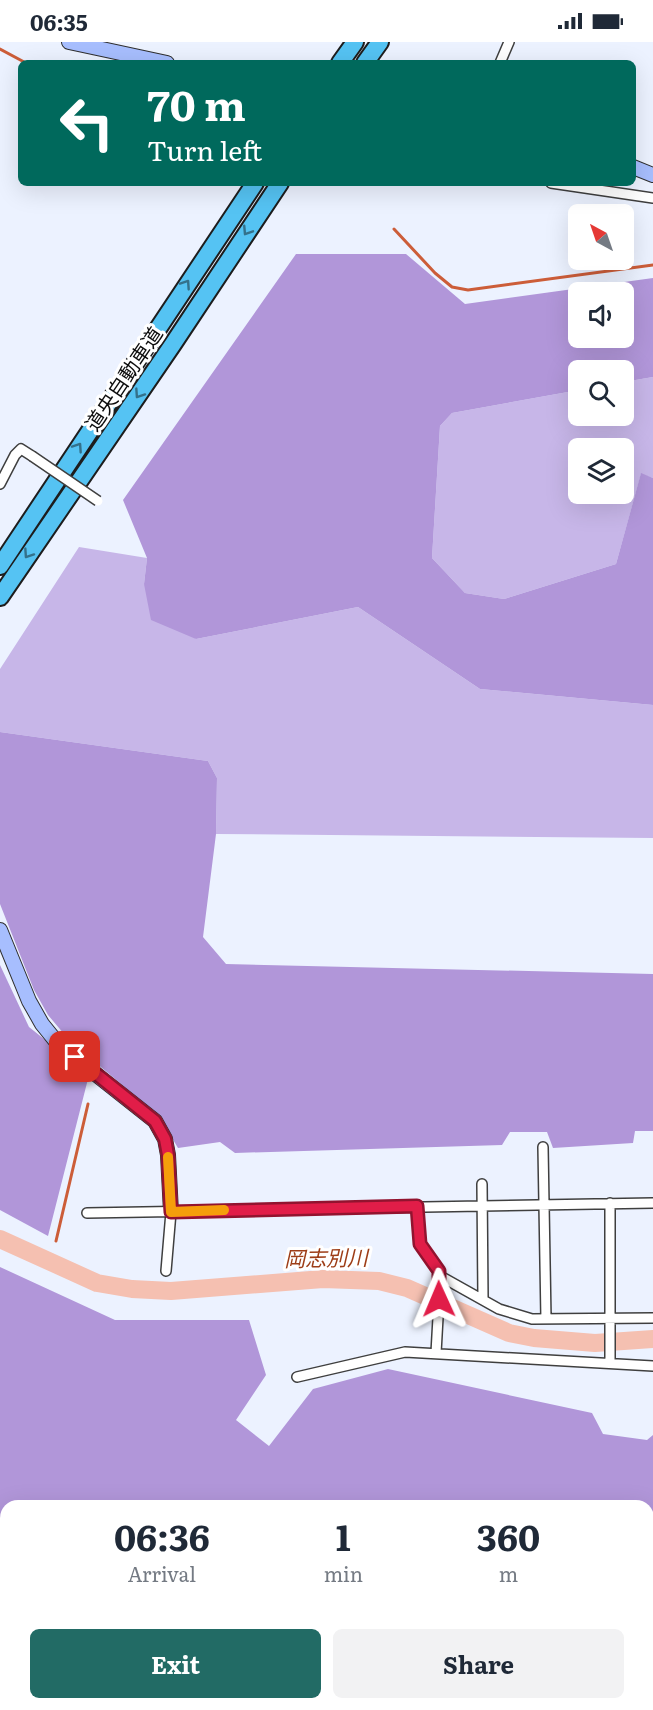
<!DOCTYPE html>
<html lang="en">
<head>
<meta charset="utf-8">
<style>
  :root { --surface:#fff; --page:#f2f2f3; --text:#1f2937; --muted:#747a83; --accent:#226b65 }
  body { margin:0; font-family:Literata,"Noto Sans JP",serif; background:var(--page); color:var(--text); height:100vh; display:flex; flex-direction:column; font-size:22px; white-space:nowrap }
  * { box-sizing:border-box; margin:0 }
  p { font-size:20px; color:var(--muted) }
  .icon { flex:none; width:33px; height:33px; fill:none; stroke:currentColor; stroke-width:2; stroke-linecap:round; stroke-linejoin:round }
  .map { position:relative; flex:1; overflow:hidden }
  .details { position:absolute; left:0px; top:1458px; width:654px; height:210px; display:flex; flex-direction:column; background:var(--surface); border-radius:18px 18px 0 0; box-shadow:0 6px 24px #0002 }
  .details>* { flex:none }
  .guide { position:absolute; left:18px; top:18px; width:618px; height:126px; border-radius:9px; box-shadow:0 6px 24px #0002; background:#00695c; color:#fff; overflow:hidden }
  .needle { width:39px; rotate:320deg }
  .buttons { position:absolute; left:568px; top:162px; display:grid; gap:12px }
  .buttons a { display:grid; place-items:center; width:66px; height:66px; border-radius:9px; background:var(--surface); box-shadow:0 6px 24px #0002; font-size:30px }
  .pin { position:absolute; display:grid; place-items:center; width:51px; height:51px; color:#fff; margin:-26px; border-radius:12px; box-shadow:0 3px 9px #0006 }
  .me { position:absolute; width:66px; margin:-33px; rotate:359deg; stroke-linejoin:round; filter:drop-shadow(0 0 4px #0008) }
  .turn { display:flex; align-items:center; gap:21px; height:126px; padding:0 30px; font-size:27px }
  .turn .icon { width:78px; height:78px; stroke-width:2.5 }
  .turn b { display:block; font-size:42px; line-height:51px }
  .eta { display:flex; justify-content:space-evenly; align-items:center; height:102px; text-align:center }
  .eta b { font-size:36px; font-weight:700; line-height:42px }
  .action { display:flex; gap:12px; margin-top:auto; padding:12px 30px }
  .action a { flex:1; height:69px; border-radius:9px; background:var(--accent); color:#fff; font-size:24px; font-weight:700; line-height:69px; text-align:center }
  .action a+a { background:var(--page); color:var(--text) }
  .status { display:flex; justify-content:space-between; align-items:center; height:42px; padding:0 30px; background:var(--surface); direction:ltr }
  .status svg { height:16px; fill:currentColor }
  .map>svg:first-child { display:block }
  .green { fill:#c7b6e8; fill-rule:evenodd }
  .forest { fill:#b196d9; fill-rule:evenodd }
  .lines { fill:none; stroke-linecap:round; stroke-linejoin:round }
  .stream { stroke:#cc5d39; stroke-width:3 }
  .river { stroke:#f5c0b1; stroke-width:18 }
  .street-casing { stroke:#3f3f3f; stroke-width:12 }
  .secondary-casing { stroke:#2e2e2e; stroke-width:16 }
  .highway-casing { stroke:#1d1d1d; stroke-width:20 }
  .street { stroke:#fff; stroke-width:9 }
  .secondary { stroke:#a7befe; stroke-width:14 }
  .highway { stroke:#55c3f3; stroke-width:16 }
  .street-bridge-casing { stroke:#3f3f3f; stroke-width:12; stroke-linecap:butt }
  .street-bridge { stroke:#fff; stroke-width:9 }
  .oneway { stroke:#34718b }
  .route-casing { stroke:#92132f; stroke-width:15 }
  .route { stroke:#e11d48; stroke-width:10 }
  .slow { stroke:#f59e0b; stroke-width:10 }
  .labels { text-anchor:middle; stroke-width:6; stroke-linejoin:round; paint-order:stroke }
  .street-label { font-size:20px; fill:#0c0c0c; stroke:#fff }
  .water-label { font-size:21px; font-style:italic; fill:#9d3d17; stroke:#fff }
</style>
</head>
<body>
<div class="status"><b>06:35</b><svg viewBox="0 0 49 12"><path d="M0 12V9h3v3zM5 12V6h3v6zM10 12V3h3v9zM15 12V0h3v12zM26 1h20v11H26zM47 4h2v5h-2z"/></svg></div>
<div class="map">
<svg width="653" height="1668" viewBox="0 0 653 1668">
  <rect width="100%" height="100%" fill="#ecf2ff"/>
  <path class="green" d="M653,335V436L641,432L616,522L504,557L465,551L432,516L440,384L452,371L579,348V374H624V340ZM579,406H624V452H579Z
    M79,505L147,516L144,542L196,597L358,565L480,647L653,663V796L216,792L217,736L208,719L0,690V627Z"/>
  <path class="forest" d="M296,212H406L465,262L653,236V335L624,340V328H579V348L452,371L440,384L432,516L465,551L504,557L616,522L641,431L653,436V663L480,647L358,565L196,597L151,578L144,542L147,516L123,458ZM579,250H624V296H579Z
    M0,690L208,719L217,736L216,792L203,895L226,922L653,932V1089H635L633,1101L553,1106L547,1090H510L502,1103L235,1111L220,1100L178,1106L159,1074L70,999L48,973L34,948L0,862Z
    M0,923L29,985L89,1033L48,1194L0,1168Z
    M0,1225L115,1278H249L266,1333L236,1378L269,1404L313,1347L388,1327L592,1371L603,1392L647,1398L653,1393V1503L648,1504V1464H6V1556L0,1555Z
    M648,1528H653V1668H161L162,1662H648Z"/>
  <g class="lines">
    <path class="stream" d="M0,7L26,21
      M394,187L435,231L452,245L468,248L653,223
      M56,1199L88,1062"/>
    <path class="river" d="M0,1197L97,1241L132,1247L171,1249L323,1237L379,1239L407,1246L509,1291L534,1296L595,1301L653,1297"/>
    <defs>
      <path id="street" d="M500,21L509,0
        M551,141L653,156
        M0,442L15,413L21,407L32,414
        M543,1105L546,1277
        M482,1142L483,1257
        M610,1161V1321
        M417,1164L420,1202L439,1229L440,1240L436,1311
        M87,1171L653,1161
        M166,1229L171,1170
        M440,1234L499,1267L532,1277L653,1276
        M297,1335L405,1310L653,1324"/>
      <path id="secondary" d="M69,0L167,21
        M633,125L653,133
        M0,888L29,959L42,982L59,1003L155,1079L165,1097L168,1113L171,1170
        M648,1521H653
        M0,1572L6,1573"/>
      <path id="highway" d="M340,21L355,0
        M365,21L380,0
        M0,524L255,141
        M0,555L173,302L280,141"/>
    </defs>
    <use href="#street" class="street-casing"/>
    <use href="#secondary" class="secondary-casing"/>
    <use href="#highway" class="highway-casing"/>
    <use href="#street" class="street"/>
    <use href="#secondary" class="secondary"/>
    <use href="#highway" class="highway"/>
    <defs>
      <path id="street-bridge" d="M32,414L98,459"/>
    </defs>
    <use href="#street-bridge" class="street-bridge-casing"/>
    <use href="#street-bridge" class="street-bridge"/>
  </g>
  <defs><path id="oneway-chevron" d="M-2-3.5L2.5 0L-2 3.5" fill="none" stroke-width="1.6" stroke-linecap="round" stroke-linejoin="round" transform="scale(1.5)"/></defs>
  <g class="oneway">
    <use href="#oneway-chevron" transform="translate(247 189) rotate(123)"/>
    <use href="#oneway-chevron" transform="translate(186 242) rotate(-56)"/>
    <use href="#oneway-chevron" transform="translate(139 352) rotate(124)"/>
    <use href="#oneway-chevron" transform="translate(78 405) rotate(-56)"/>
    <use href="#oneway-chevron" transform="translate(28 512) rotate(124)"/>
  </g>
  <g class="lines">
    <defs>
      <path id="route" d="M75,1015L155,1079L165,1097L168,1113L171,1170L417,1164L420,1202L439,1229V1257"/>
    </defs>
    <use href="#route" class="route-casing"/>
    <use href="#route" class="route"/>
    <path class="slow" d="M168,1115L171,1170L224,1168"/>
  </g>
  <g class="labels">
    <g class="street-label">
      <text transform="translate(124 337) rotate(-56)" y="7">道央自動車道</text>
    </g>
    <g class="water-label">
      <text transform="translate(326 1217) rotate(-1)" y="7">岡志別川</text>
    </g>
  </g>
</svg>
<div class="buttons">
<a><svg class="needle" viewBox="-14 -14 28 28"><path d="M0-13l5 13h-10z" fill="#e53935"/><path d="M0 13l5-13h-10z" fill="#747a83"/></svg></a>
<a><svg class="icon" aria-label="sound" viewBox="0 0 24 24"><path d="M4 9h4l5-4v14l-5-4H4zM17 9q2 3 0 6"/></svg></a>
<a><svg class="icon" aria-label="search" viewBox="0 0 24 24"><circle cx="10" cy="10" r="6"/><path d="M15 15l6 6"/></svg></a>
<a><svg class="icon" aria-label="layers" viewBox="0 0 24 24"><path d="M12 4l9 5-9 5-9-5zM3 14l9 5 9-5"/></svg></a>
</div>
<div class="pin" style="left:75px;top:1015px;background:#d93025"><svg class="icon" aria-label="arrive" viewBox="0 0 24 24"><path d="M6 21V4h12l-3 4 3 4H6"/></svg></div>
<svg class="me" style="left:439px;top:1257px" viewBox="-20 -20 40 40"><path d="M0-17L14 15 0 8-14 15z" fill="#e11d48" stroke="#fff" stroke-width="4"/></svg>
<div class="guide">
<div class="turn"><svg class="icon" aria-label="left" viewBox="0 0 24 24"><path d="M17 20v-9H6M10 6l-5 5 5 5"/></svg><div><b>70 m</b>Turn left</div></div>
</div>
<section class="details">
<div class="eta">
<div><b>06:36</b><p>Arrival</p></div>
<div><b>1</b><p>min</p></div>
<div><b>360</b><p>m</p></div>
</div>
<div class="action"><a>Exit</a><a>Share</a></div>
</section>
</div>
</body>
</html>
